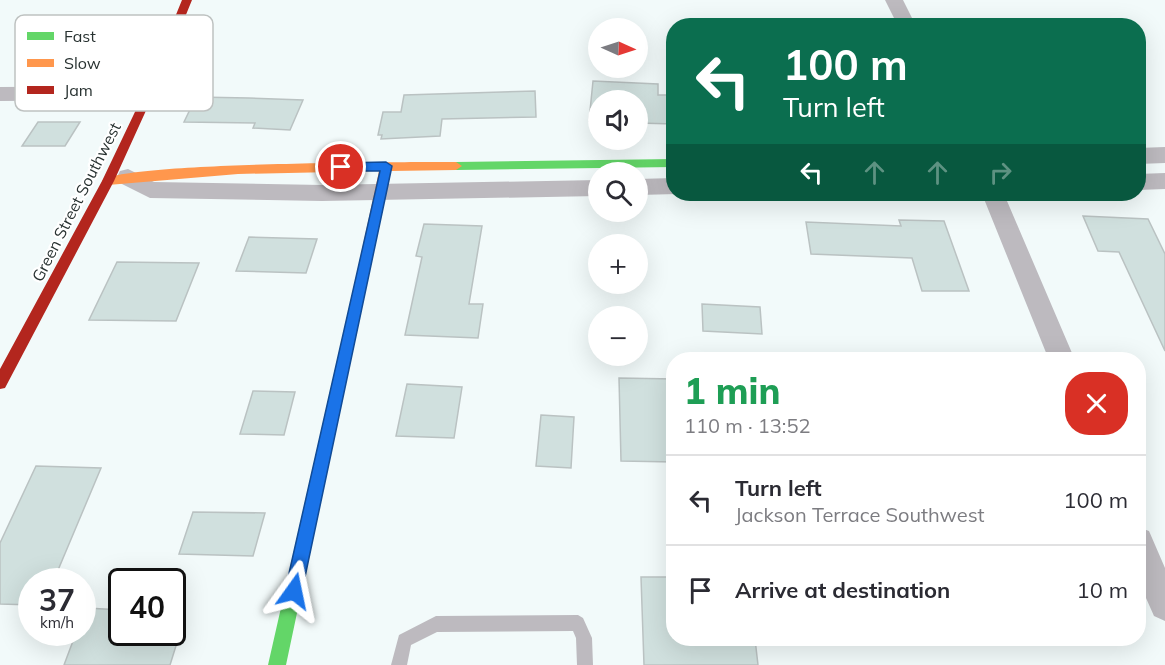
<!DOCTYPE html>
<html lang="en">
<head>
<meta charset="utf-8">
<style>
  :root { --surface:#fff; --page:#f7f7f7; --text:#2b2b33; --muted:#7c7c81; --line:#e1e1e2 }
  body { margin:0; font-family:Mulish,sans-serif; background:var(--page); color:var(--text); height:100vh; display:flex; flex-direction:column; font-size:22px; white-space:nowrap }
  * { box-sizing:border-box; margin:0 }
  p { font-size:20px; color:var(--muted) }
  .icon { flex:none; width:33px; height:33px; fill:none; stroke:currentColor; stroke-width:2; stroke-linecap:round; stroke-linejoin:round }
  .map { position:relative; flex:1; overflow:hidden }
  .side { position:absolute; left:666px; top:352px; width:480px; height:294px; display:flex; flex-direction:column; background:var(--surface); border-radius:24px; box-shadow:0 6px 24px #0002 }
  .side>* { flex:none }
  .top-card { position:absolute; left:666px; top:18px; width:480px; height:183px; border-radius:24px; box-shadow:0 6px 24px #0002; background:#0b6e4f; color:#fff; overflow:hidden }
  .needle { width:39px; rotate:93deg }
  .fabs { position:absolute; left:588px; top:18px; display:grid; gap:12px }
  .fabs a { display:grid; place-items:center; width:60px; height:60px; border-radius:50%; background:var(--surface); box-shadow:0 6px 24px #0002; font-size:30px }
  .speed { position:absolute; left:18px; top:568px; display:flex; gap:12px; font-size:30px; font-weight:700; text-align:center }
  .speed>* { display:grid; place-content:center; width:78px; height:78px; border-radius:50%; background:var(--surface); box-shadow:0 6px 24px #0002; line-height:1 }
  .speed small { font-size:15px; font-weight:400 }
  .speed .limit { border:3px solid #111; border-radius:9px; background:#fff; color:#111 }
  .pin { position:absolute; display:grid; place-items:center; width:51px; height:51px; color:#fff; margin:-26px; border:3px solid #fff; border-radius:50%; box-shadow:0 2px 6px #0007 }
  .me { position:absolute; width:66px; margin:-33px; rotate:12deg; stroke-linejoin:round; filter:drop-shadow(0 0 4px #0008) }
  .turn { display:flex; align-items:center; gap:21px; height:126px; padding:0 18px; font-size:27px }
  .turn .icon { width:78px; height:78px; stroke-width:2.5 }
  .turn b { display:block; font-size:42px; line-height:51px }
  .lanes { display:flex; align-items:center; height:57px; padding:0 18px; background:#0003; justify-content:center; gap:30px; direction:ltr }
  .lanes .off { opacity:.35 }
  .round { display:grid; place-items:center; flex:none; width:63px; height:63px; border-radius:24px; background:var(--page) }
  .overview { display:flex; align-items:center; justify-content:space-between; height:102px; padding:0 18px }
  h1 { font-size:36px; font-weight:800; line-height:45px; color:#1e9e55 }
  ul { padding:0; list-style:none }
  li { display:flex; align-items:center; gap:18px; height:90px; padding:0 18px; border-top:2px solid var(--line) }
  li div { flex:1 }
  li b { display:block; font-size:22px }
  li em { font-style:normal }
  .map>svg:first-child { display:block }
  .building { fill:#d0e0de; stroke:#bac2c2; stroke-width:1.5 }
  .lines { fill:none; stroke-linecap:round; stroke-linejoin:round }
  .lane { fill:#bdbabf; fill-rule:evenodd }
  .street { fill:#bdbabf; fill-rule:evenodd }
  .fast { fill:#63d668; fill-rule:evenodd }
  .slow { fill:#ff974d; fill-rule:evenodd }
  .jam { fill:#b3261e; fill-rule:evenodd }
  .route { fill:#1a73e8; stroke:#114b97; stroke-width:1.5 }
  .labels { text-anchor:middle; stroke-width:4.5; stroke-linejoin:round; paint-order:stroke }
  .street-label { font-size:16px; fill:#283231; stroke:#fff }
  .key { fill:#fff; stroke:#bec2c1; stroke-width:1.5 }
  .key-label { font-size:16px; fill:#283231 }
</style>
</head>
<body>
<div class="map">
<svg width="1165" height="665" viewBox="0 0 1165 665">
  <rect width="100%" height="100%" fill="#f2fafa"/>
  <path class="building" d="M593,81L658,84V95H674V124L638,123V100H598V121H589Z
    M535,91L536,117L442,119L440,136L381,139L382,135H378L383,112H401L404,95Z
    M196,97L249,98L303,100L290,130L253,128L255,123L184,122Z
    M38,122H80L65,146H22Z
    M1083,216L1148,219L1165,254V351L1119,252L1098,251Z
    M899,220L944,221L969,291H922L912,258L811,254L806,222L901,226Z
    M424,224L482,226L469,304H483L478,338L405,335L422,257L416,256Z
    M249,237L317,239L306,273L236,271Z
    M117,262L199,263L176,321L89,320Z
    M702,304L760,307L762,334L703,331Z
    M619,378L674,379V462L621,461Z
    M407,384L462,387L454,438L396,436Z
    M253,391L295,392L284,435L240,434Z
    M541,415L574,417L571,468L536,466Z
    M36,466L101,468L53,582H32V605L0,604V543Z
    M193,512L265,513L253,556L179,554Z
    M641,577H674V639H755L758,665H644Z
    M86,608L122,610V633H180L170,665H64L76,633H82V617Z"/>
  <g class="lines">
    <path class="lane" d="M578,615L583,618L592,638L593,665H577L576,638L573,631L437,632L411,645L407,665H391L399,635L436,616Z"/>
    <path class="street" d="M885,0H903L916,26H898Z
      M149,86L156,88L159,93L156,98L149,100L0,101V87Z
      M1165,147V163L1138,164V148Z
      M128,169L154,182L322,185L598,180V196L322,201L150,198L120,183L117,177L120,171Z
      M1165,173V189L1138,190V174Z
      M674,178V194H677L638,195V179Z
      M982,194H1004L1075,360H1049Z
      M1138,527L1149,531L1165,568V621L1154,616L1138,580Z"/>
    <path class="fast" d="M674,159V167L456,170L450,166L456,162Z
      M362,272L368,277L286,665H268L356,277Z"/>
    <path class="slow" d="M456,162L462,166L456,170L391,171L368,277L362,282L356,277L379,171L238,174L108,185L102,181C117,162 413,162 456,162Z"/>
    <path class="jam" d="M182,0H192L154,93L114,181L5,388L0,389V369L102,181L144,93Z"/>
  </g>
  <path class="route" d="M386,162L392,166L302,591L300,597L294,599L288,597L285,591L380,171H341L335,167L341,163Z"/>
  <g class="labels">
    <g class="street-label">
      <text transform="translate(76 202) rotate(-63)" y="6">Green Street Southwest</text>
    </g>
  </g>
  <rect x="15" y="15" width="198" height="96" rx="9" class="key"/>
  <rect x="27" y="32" width="27" height="8" fill="#63d668"/>
  <rect x="27" y="59" width="27" height="8" fill="#ff974d"/>
  <rect x="27" y="86" width="27" height="8" fill="#b3261e"/>
  <g class="key-label">
    <text x="64" y="42">Fast</text>
    <text x="64" y="69">Slow</text>
    <text x="64" y="96">Jam</text>
  </g>
</svg>
<div class="fabs">
<a><svg class="needle" viewBox="-14 -14 28 28"><path d="M0-13l5 13h-10z" fill="#e53935"/><path d="M0 13l5-13h-10z" fill="#7c7c81"/></svg></a>
<a><svg class="icon" aria-label="sound" viewBox="0 0 24 24"><path d="M4 9h4l5-4v14l-5-4H4zM17 9q2 3 0 6"/></svg></a>
<a><svg class="icon" aria-label="search" viewBox="0 0 24 24"><circle cx="10" cy="10" r="6"/><path d="M15 15l6 6"/></svg></a>
<a>+</a>
<a>−</a>
</div>
<div class="speed"><div>37<small>km/h</small></div><div class="limit">40</div></div>
<div class="pin" style="left:341px;top:167px;background:#d93025"><svg class="icon" aria-label="arrive" viewBox="0 0 24 24"><path d="M6 21V4h12l-3 4 3 4H6"/></svg></div>
<svg class="me" style="left:294px;top:591px" viewBox="-20 -20 40 40"><path d="M0-17L14 15 0 8-14 15z" fill="#1a73e8" stroke="#fff" stroke-width="4"/></svg>
<div class="top-card">
<div class="turn"><svg class="icon" aria-label="left" viewBox="0 0 24 24"><path d="M17 20v-9H6M10 6l-5 5 5 5"/></svg><div><b>100 m</b>Turn left</div></div>
<div class="lanes"><svg class="icon" aria-label="left" viewBox="0 0 24 24"><path d="M17 20v-9H6M10 6l-5 5 5 5"/></svg><svg class="icon off" aria-label="ahead" viewBox="0 0 24 24"><path d="M12 20V5M6 11l6-6 6 6"/></svg><svg class="icon off" aria-label="ahead" viewBox="0 0 24 24"><path d="M12 20V5M6 11l6-6 6 6"/></svg><svg class="icon off" aria-label="right" viewBox="0 0 24 24"><path d="M7 20v-9h11M14 6l5 5-5 5"/></svg></div>
</div>
<section class="side">
<div class="overview"><div><h1>1 min</h1><p>110 m · 13:52</p></div><a class="round" style="background:#d93025;color:#fff"><svg class="icon" aria-label="close" viewBox="0 0 24 24"><path d="M6 6l12 12M18 6L6 18"/></svg></a></div>
<ul>
<li><svg class="icon" aria-label="left" viewBox="0 0 24 24"><path d="M17 20v-9H6M10 6l-5 5 5 5"/></svg><div><b>Turn left</b><p>Jackson Terrace Southwest</p></div><em>100 m</em></li>
<li><svg class="icon" aria-label="arrive" viewBox="0 0 24 24"><path d="M6 21V4h12l-3 4 3 4H6"/></svg><div><b>Arrive at destination</b></div><em>10 m</em></li>
</ul>
</section>
</div>
</body>
</html>
